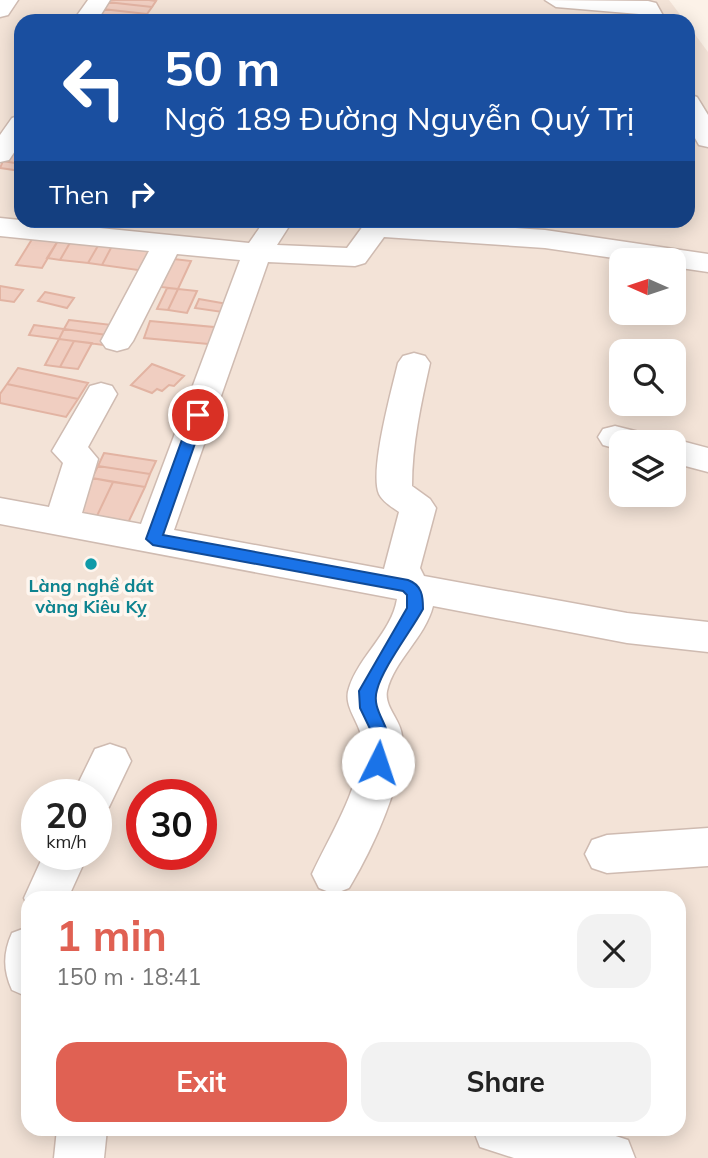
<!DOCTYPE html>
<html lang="en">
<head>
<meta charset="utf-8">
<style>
  :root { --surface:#fff; --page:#f2f2f2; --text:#222; --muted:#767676; --accent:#e06153 }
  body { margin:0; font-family:Mulish,sans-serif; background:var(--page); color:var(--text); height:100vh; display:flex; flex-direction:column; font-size:26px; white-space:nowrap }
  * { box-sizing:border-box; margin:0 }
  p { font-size:23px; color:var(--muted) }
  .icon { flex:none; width:38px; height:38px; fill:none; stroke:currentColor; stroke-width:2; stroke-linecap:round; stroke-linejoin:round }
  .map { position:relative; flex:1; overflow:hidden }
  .sheet { position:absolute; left:21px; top:891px; width:665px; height:245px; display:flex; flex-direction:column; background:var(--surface); border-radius:21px; box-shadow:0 4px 18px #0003 }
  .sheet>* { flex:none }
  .top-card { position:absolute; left:14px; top:14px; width:681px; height:214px; border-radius:21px; box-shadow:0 4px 18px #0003; background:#1a4fa0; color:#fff; overflow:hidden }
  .needle { width:46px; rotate:273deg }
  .tools { position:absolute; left:609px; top:248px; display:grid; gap:14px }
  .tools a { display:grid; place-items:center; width:77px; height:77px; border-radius:14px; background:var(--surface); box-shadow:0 4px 18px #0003; font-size:35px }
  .speed { position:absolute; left:21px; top:779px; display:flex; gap:14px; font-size:35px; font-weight:700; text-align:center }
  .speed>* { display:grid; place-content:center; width:91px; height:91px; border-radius:50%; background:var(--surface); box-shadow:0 4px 18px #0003; line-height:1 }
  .speed small { font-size:18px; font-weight:400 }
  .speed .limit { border:10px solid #d22; background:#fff; color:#111 }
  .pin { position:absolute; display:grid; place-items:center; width:60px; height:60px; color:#fff; margin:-30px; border:4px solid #fff; border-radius:50%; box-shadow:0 2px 7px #0007 }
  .me { position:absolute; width:77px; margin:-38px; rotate:4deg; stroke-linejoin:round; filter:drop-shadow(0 0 5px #0008) }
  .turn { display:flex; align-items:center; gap:24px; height:147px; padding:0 35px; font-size:32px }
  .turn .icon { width:91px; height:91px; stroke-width:2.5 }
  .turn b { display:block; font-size:49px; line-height:60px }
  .then { display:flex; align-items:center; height:66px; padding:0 35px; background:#0003; gap:14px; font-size:26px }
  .round { display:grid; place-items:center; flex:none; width:74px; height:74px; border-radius:21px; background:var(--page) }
  .head { display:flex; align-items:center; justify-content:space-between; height:119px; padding:0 35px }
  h1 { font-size:42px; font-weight:700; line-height:52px; color:var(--accent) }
  .cta { display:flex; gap:14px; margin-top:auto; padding:14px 35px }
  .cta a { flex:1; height:80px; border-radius:21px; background:var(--accent); color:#fff; font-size:28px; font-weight:700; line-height:80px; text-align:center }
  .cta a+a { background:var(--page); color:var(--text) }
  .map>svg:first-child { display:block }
  .residential { fill:#f3e3d7; fill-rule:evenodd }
  .building { fill:#f0cec1; stroke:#e2b3a2; stroke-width:2 }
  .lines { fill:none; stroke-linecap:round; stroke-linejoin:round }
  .minor-casing { stroke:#cfbbb1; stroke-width:3 }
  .minor { fill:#fff; fill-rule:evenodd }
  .route { fill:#1a73e8; stroke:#114b97; stroke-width:2 }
  .culture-dot { fill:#0f9aa8; stroke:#fef6ef; stroke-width:2.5 }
  .labels { text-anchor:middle; stroke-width:7; stroke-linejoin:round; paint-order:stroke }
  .culture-label { font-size:18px; font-weight:bold; fill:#0d838f; stroke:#fef6ef }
</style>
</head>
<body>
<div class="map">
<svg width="708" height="1158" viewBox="0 0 708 1158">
  <rect width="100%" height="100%" fill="#fcf2e8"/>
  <path class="residential" d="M0,0H669L685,21H21V220H688V25L708,52V1158H0ZM621,261H674V313H621ZM621,352H674V404H621ZM621,443H674V495H621ZM37,794H96V854H37ZM142,794H201V854H142ZM28,898H679V1129H28Z"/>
  <path class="building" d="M109,0H149L156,1L152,7L107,2Z
    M107,2L152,7L147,14L102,9Z
    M102,9L147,14L142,21L95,19Z
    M10,151L21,153V164L3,161Z
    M3,161L21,164V171L0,168Z
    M34,236L59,239L42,268L16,265Z
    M59,239L71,241L60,260L47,258Z
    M71,241L99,244L88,263L60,260Z
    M99,244L112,246L102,265L88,263Z
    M112,246L155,251L145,271L102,265Z
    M165,258L191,261L178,289L152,286Z
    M0,286L23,290L14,302L0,300Z
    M167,288L178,289L168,310L157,309Z
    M178,289L197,291L187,313L168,310Z
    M45,292L74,298L67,308L38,301Z
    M199,299L233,305L229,313L195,308Z
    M69,320L112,325L107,335L64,329Z
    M150,321L224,328L219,345L144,338Z
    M34,325L64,329L59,339L29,335Z
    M64,329L107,335L103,345L59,339Z
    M59,339L74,341L60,367L45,365Z
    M74,341L92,343L78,369L60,367Z
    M152,364L184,376L174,386L169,385L162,391L157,389L152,393L131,385Z
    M18,368L88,383L78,399L7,384Z
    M7,384L78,399L66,417L0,403V394Z
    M104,453L156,461L150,474L98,466Z
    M98,466L150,474L145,487L92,478Z
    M92,478L113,482L95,520L74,517Z
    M113,482L145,487L127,525L95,520Z"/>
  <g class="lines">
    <defs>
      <path id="minor" d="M0,0H18L8,15L0,17Z
        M88,0H110L97,21H73Z
        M545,0L648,1L656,3L666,21H642L639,14L556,7Z
        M688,94L697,97L708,115V147L699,145L688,126Z
        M21,115V142L9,160L0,162V135L12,118Z
        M0,218L249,243L265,220H293L277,245L347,248L366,222L392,220L545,230L708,254V272L674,267V261H634L545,248L384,237L365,263L355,266L268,262L174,530L384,569L399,512C392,507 383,502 379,494C369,471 392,389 398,363L403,356L414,353L425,356L430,363C421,404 412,444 412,486L430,499L436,508L420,568L424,576L627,613L708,622V652L627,643L433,606C425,638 394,660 387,691C384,707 401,720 402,736C405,780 372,850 349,888L334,894L319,888L312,874C331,833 359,791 362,744C363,724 342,708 349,688C359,656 392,632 397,599L0,524V498L49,507L63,463L52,451L90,386L101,383L112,386L117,394L88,447L98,459L82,513L141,524L240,260L177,254L133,341L128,348L117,351L106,348L101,341L149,251L0,236Z
        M615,426L651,435L656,443H621V450L603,445L598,437L603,429Z
        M674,439L708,448V472L674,463V443H662Z
        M110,744L125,749L131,761L109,807L96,811V794H73L95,749Z
        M708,828V866L607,873L592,868L585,854L592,840L607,835Z
        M44,854H88L68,898H28V907L24,898Z
        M28,927V997L12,990C3,970 3,953 12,933Z
        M57,1129H107L104,1158H54Z
        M473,1129H594L628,1140L635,1158H514L480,1147Z"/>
    </defs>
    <use href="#minor" class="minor-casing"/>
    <use href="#minor" class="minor"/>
  </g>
  <path class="route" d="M198,410L205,415L163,535L408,580C422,585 423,596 423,609C411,631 383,667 377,690C369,716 403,732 385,768H372L369,763L373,735L360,708L359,691L407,608V595L403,591L153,545L146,539L191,415Z"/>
  <circle class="culture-dot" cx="91" cy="564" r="7"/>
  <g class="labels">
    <g class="culture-label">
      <text x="91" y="592">Làng nghề dát<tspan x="91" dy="21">vàng Kiêu Kỵ</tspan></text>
    </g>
  </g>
</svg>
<div class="tools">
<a><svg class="needle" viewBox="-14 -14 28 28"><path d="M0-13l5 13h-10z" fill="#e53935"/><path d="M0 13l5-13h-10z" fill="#767676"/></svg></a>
<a><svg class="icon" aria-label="search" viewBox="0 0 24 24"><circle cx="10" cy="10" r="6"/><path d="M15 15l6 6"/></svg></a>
<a><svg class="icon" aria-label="layers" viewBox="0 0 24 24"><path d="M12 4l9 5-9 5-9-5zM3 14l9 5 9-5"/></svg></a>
</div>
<div class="speed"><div>20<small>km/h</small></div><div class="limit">30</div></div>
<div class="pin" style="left:198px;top:415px;background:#d93025"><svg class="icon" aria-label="arrive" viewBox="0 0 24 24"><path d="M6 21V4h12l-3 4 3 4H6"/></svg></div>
<svg class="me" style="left:378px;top:763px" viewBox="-20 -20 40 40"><circle r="19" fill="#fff"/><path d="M0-13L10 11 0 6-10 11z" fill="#1a73e8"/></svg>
<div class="top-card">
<div class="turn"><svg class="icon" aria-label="left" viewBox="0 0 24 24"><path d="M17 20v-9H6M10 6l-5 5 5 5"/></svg><div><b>50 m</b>Ngõ 189 Đường Nguyễn Quý Trị</div></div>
<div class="then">Then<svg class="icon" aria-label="right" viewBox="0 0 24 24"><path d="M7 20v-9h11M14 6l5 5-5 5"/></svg></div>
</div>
<section class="sheet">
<div class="head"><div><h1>1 min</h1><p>150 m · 18:41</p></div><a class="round"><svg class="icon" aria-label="close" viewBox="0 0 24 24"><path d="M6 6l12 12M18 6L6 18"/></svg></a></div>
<div class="cta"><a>Exit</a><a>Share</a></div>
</section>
</div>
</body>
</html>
